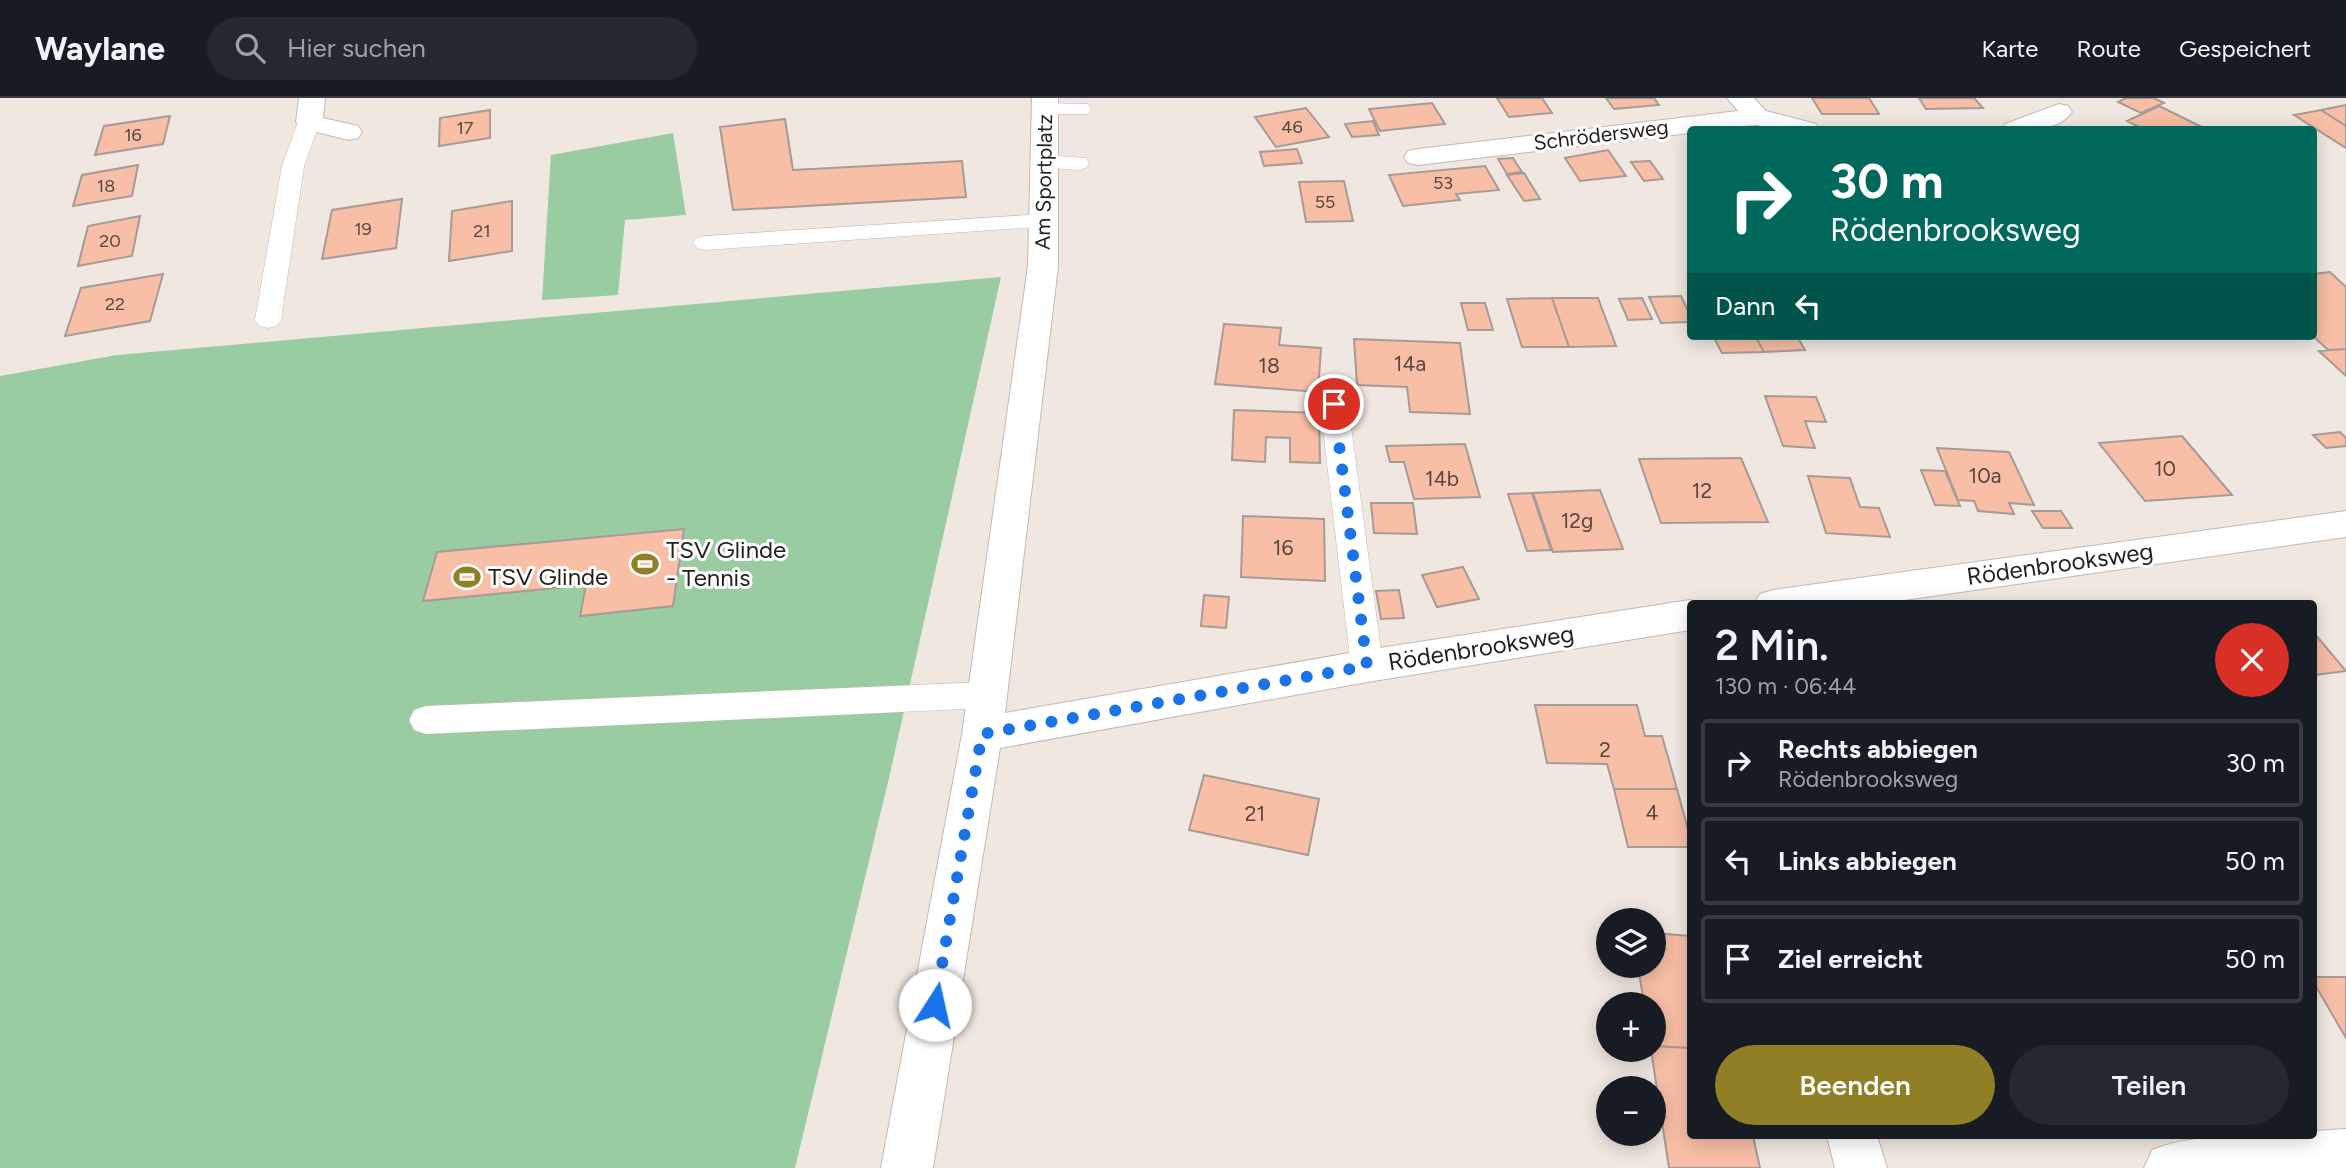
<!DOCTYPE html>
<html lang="de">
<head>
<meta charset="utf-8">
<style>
  :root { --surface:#171b24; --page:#242831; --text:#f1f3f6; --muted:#9ea1a6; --line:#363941; --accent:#917f26 }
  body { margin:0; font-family:Figtree,sans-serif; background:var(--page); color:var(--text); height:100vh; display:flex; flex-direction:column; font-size:26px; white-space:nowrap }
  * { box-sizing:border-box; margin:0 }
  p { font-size:23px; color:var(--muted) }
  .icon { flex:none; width:38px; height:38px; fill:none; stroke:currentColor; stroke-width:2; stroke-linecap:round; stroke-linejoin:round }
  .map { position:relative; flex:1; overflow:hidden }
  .drawer { position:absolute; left:1687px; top:502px; width:630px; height:539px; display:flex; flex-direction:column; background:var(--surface); border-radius:7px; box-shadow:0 4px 18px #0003 }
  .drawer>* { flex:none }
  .guide { position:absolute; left:1687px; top:28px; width:630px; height:214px; border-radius:7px; box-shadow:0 4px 18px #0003; background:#00695c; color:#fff; overflow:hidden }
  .fabs { position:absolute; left:1596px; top:810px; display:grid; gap:14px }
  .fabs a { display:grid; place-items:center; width:70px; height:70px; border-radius:50%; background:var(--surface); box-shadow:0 4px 18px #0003; font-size:35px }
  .pin { position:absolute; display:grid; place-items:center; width:60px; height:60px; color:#fff; margin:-30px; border:4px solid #fff; border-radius:50%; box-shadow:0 2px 7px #0007 }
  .me { position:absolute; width:77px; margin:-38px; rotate:10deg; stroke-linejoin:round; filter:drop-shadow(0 0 5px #0008) }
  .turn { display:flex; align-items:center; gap:24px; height:147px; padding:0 28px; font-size:32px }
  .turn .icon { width:91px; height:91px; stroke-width:2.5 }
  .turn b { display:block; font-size:49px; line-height:60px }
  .then { display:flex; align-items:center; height:66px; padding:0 28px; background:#0003; gap:14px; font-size:26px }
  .round { display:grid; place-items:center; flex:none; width:74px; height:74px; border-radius:37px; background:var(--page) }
  .summary { display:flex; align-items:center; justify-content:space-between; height:119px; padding:0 28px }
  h1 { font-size:42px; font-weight:600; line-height:52px }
  .button { display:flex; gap:14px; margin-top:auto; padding:14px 28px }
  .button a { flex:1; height:80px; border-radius:42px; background:var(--accent); color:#fff; font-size:28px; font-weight:600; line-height:80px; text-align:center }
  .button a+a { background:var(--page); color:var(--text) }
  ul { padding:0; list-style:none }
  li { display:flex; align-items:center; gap:21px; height:88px; margin:0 14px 10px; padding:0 14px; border:4px solid var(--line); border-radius:7px }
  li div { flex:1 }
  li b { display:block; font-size:26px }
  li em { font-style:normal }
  header { display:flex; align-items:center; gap:42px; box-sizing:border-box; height:98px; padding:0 35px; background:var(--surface); border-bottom:2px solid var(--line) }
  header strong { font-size:33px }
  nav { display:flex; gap:38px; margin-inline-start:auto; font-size:24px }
  .search { width:490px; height:63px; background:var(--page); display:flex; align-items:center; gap:18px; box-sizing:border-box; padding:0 24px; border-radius:38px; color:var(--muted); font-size:26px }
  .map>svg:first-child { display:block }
  .green { fill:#99cca1 }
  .building { fill:#f8bea6; stroke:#a69b97; stroke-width:2 }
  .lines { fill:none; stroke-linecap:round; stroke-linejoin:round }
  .service-casing { stroke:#c3b9b3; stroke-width:1 }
  .minor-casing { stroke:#c3b9b3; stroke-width:2 }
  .service { fill:#fff; fill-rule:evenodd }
  .minor { fill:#fff; fill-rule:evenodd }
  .route { stroke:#1a73e8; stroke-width:12; stroke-dasharray:0 21.6 }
  .labels { text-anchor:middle; stroke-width:6; stroke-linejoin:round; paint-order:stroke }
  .far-number-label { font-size:18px; fill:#58473f }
  .far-street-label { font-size:21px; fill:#231f1d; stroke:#fff }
  .number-label { font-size:21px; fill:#58473f }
  .poi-label { font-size:24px; fill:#231f1d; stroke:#fff; text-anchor:start }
  .street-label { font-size:24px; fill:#231f1d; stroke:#fff }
</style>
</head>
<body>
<header>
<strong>Waylane</strong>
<div class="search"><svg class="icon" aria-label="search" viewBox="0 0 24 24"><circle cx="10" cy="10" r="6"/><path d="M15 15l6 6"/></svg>Hier suchen</div>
<nav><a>Karte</a><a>Route</a><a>Gespeichert</a></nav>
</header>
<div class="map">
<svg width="2346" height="1070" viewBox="0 0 2346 1070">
  <rect width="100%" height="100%" fill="#f1e7e1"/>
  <path class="green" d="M673,35L686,117L625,122L618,197L542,202L551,57Z
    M1001,179L889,680L795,1070H0V278L117,257Z"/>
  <path class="building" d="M1497,0H1542L1552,15L1509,19Z
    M1606,0H1654L1659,7L1614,11Z
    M1812,0H1869L1879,16H1822Z
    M1919,0H1974L1983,10L1926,11Z
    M2126,0H2154L2164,5L2141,15L2118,4Z
    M1432,5L1445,26L1380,33L1369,11Z
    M2346,7V28L2321,12Z
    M2159,8L2208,32H2145L2127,23Z
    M1306,10L1329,39L1276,49L1255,19Z
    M490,12V40L439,48L440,20Z
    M2321,12L2346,28V50L2294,17Z
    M170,18L163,46L95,57L104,28Z
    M785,21L793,72L962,63L966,99L733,112L720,29Z
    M1373,23L1379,37L1352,39L1345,26Z
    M1297,51L1302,65L1264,68L1260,54Z
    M1608,52L1626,78L1580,83L1565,60Z
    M1513,60L1522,74L1507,76L1498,61Z
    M1650,63L1663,81L1644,83L1631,64Z
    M138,67L132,98L73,108L82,77Z
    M1485,68L1499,92L1456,96L1460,102L1403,108L1389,77Z
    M1524,75L1540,101L1524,103L1507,77Z
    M1344,83L1353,123L1306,124L1299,84Z
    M402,101L396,150L322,161L332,112Z
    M512,103V153L449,163L452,113Z
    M140,118L132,158L78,168L88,128Z
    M2330,174L2346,189V251L2328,252L2313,238L2314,176Z
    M163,176L150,223L65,238L81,190Z
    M1681,198L1690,217V224L1661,225L1649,199Z
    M1552,200L1569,249H1522L1507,201Z
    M1552,200H1598L1616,248L1569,249Z
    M1642,200L1652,221L1628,222L1619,201Z
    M1461,205H1485L1493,232H1468Z
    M1224,226L1281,230L1279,247L1321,250L1318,294L1215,286Z
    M1713,238H1755L1764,254L1722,255Z
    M1755,238H1797L1805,252L1764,254Z
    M1354,241L1460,245L1470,316L1410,314L1407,289L1357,287Z
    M2346,251V278L2319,253Z
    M1765,298L1816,299L1826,324L1805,323L1815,350L1783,348Z
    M1234,312L1319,315L1320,365L1290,364V340L1266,339L1265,364L1232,362Z
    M2340,334L2346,340V348L2326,350L2313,337Z
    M2182,338L2232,397L2145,403L2099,345Z
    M1465,346L1480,399L1414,401L1404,364H1390L1386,348Z
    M1937,350L2009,354L2034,407L2009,405L2014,416L1978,413L1974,403L1958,402Z
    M1741,360L1768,424L1661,425L1639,361Z
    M1921,372L1945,373L1960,408L1935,407Z
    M1808,378L1850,380L1860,409L1879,410L1890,439L1826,435Z
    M1600,392L1623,451L1553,454L1533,395Z
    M1532,395L1551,452L1527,453L1508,396Z
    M1371,405H1413L1417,436L1374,435Z
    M2032,413H2061L2072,430H2043Z
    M1243,418L1324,421L1325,483L1241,479Z
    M684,431L673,508L580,518L586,487L423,503L437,454Z
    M1463,469L1479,501L1437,509L1422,477Z
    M1399,492L1404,520L1381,521L1376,493Z
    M1204,497L1229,499L1226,530L1201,528Z
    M2314,535L2346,573L2314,577Z
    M1535,607H1637L1645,638H1662L1677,691H1614L1607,666L1547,665Z
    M1204,677L1319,701L1308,757L1189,732Z
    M1614,691H1677L1690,739V749H1628Z
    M1654,835L1690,838V950L1654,948V906H1644L1638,868H1654Z
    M2314,879H2346V940L2314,885Z
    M1654,948L1690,950V1038H1753L1760,1070H1669L1651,952H1654Z"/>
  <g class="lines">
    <defs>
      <path id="service" d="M1045,5L1088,6L1091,11L1088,16H1037L1034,11L1037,6Z
        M309,18L317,19L320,24L304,68L281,222L277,228L268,230L259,228L255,222L282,68L298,24L301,19Z
        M1044,57L1086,60L1089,65L1086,70L1078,72L1036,69L1033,64L1036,59Z
        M1043,116L1051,118L1055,123L1051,128L705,152L697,150L693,145L697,140L705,138Z
        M1334,297L1344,300L1348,306L1383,568L1378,577L1367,581L1356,577L1351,568L1320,306L1324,300Z
        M986,584L998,588L1002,597L998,606L986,610L426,636L414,632L409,622L414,612L426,608Z"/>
      <path id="minor" d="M299,0H325L323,20L358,28L362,34L358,40L349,42L300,30L296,24Z
        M1032,0H1058V168L1005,615L1367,552L1690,502L1701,506H1690V532L1367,584L1000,650L933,1070H881L962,636L1028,168Z
        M1727,0H1754L1766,13L1816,26L1820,32H1774L1757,27L1690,32V35L1418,67L1408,65L1404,59L1408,53L1418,51L1738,13Z
        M2059,6L2068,8L2072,14C2058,35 2023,32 2001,32L2005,26Z
        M2346,413V439L1876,506H1754L1760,496L1773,492Z
        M2346,1031V1070H2144L2152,1052C2195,1034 2266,1038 2314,1038V1033Z
        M1827,1038H1877L1887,1070H1835Z"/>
    </defs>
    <use href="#service" class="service-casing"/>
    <use href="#minor" class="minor-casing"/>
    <use href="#service" class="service"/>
    <use href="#minor" class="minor"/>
  </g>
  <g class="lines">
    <path class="route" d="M935,907L982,636L1367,568L1334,306"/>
  </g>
  <defs>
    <symbol id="stadium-bare" viewBox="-9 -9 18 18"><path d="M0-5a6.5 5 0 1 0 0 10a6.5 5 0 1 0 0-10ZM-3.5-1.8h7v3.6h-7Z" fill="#917f26" stroke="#fff" stroke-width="2.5" paint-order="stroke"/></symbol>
  </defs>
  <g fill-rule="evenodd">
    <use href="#stadium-bare" x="626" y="447" width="38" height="38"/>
    <use href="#stadium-bare" x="448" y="460" width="38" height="38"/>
  </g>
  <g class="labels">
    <g class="far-number-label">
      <text x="1292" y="35">46</text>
      <text x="465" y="36">17</text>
      <text x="133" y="43">16</text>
      <text x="1443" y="91">53</text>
      <text x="106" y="94">18</text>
      <text x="1325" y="110">55</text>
      <text x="363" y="137">19</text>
      <text x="482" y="139">21</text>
      <text x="110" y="149">20</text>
      <text x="115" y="212">22</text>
    </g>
    <g class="far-street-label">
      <text transform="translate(1601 37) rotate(-7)" y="7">Schrödersweg</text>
      <text transform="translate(1044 84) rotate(-89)" y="7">Am Sportplatz</text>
    </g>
    <g class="number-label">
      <text x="1410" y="273">14a</text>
      <text x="1269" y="275">18</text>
      <text x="2165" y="378">10</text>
      <text x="1985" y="385">10a</text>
      <text x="1442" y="388">14b</text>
      <text x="1702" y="400">12</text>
      <text x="1577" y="430">12g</text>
      <text x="1283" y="457">16</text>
      <text x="1605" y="659">2</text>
      <text x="1652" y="722">4</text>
      <text x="1255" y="723">21</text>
    </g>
    <g class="poi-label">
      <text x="666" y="460">TSV Glinde<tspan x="666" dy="28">- Tennis</tspan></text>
      <text x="488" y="487">TSV Glinde</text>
    </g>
    <g class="street-label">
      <text transform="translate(2060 466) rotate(-8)" y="8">Rödenbrooksweg</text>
      <text transform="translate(1481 550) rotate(-9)" y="8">Rödenbrooksweg</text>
    </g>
  </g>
</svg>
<div class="fabs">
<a><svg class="icon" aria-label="layers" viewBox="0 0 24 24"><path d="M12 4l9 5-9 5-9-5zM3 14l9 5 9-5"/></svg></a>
<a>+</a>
<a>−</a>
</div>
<div class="pin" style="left:1334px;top:306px;background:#d93025"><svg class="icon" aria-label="arrive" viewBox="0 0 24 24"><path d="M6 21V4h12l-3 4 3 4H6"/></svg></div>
<svg class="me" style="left:935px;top:907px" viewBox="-20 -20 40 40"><circle r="19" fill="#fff"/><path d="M0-13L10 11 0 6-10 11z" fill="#1a73e8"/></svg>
<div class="guide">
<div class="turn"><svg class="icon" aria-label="right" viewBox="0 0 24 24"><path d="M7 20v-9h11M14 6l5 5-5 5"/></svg><div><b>30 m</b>Rödenbrooksweg</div></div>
<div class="then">Dann<svg class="icon" aria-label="left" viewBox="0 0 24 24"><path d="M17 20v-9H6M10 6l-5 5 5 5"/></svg></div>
</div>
<section class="drawer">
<div class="summary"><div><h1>2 Min.</h1><p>130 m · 06:44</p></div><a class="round" style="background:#d93025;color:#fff"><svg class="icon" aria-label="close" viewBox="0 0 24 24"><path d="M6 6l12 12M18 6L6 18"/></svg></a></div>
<ul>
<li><svg class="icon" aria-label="right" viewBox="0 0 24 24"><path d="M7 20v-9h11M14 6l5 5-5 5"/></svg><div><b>Rechts abbiegen</b><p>Rödenbrooksweg</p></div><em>30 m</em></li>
<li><svg class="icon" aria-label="left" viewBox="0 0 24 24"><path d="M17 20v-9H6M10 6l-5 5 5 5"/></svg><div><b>Links abbiegen</b></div><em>50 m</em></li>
<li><svg class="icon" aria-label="arrive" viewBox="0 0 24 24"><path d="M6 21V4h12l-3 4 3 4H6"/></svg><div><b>Ziel erreicht</b></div><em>50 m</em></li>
</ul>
<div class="button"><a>Beenden</a><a>Teilen</a></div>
</section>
</div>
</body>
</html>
